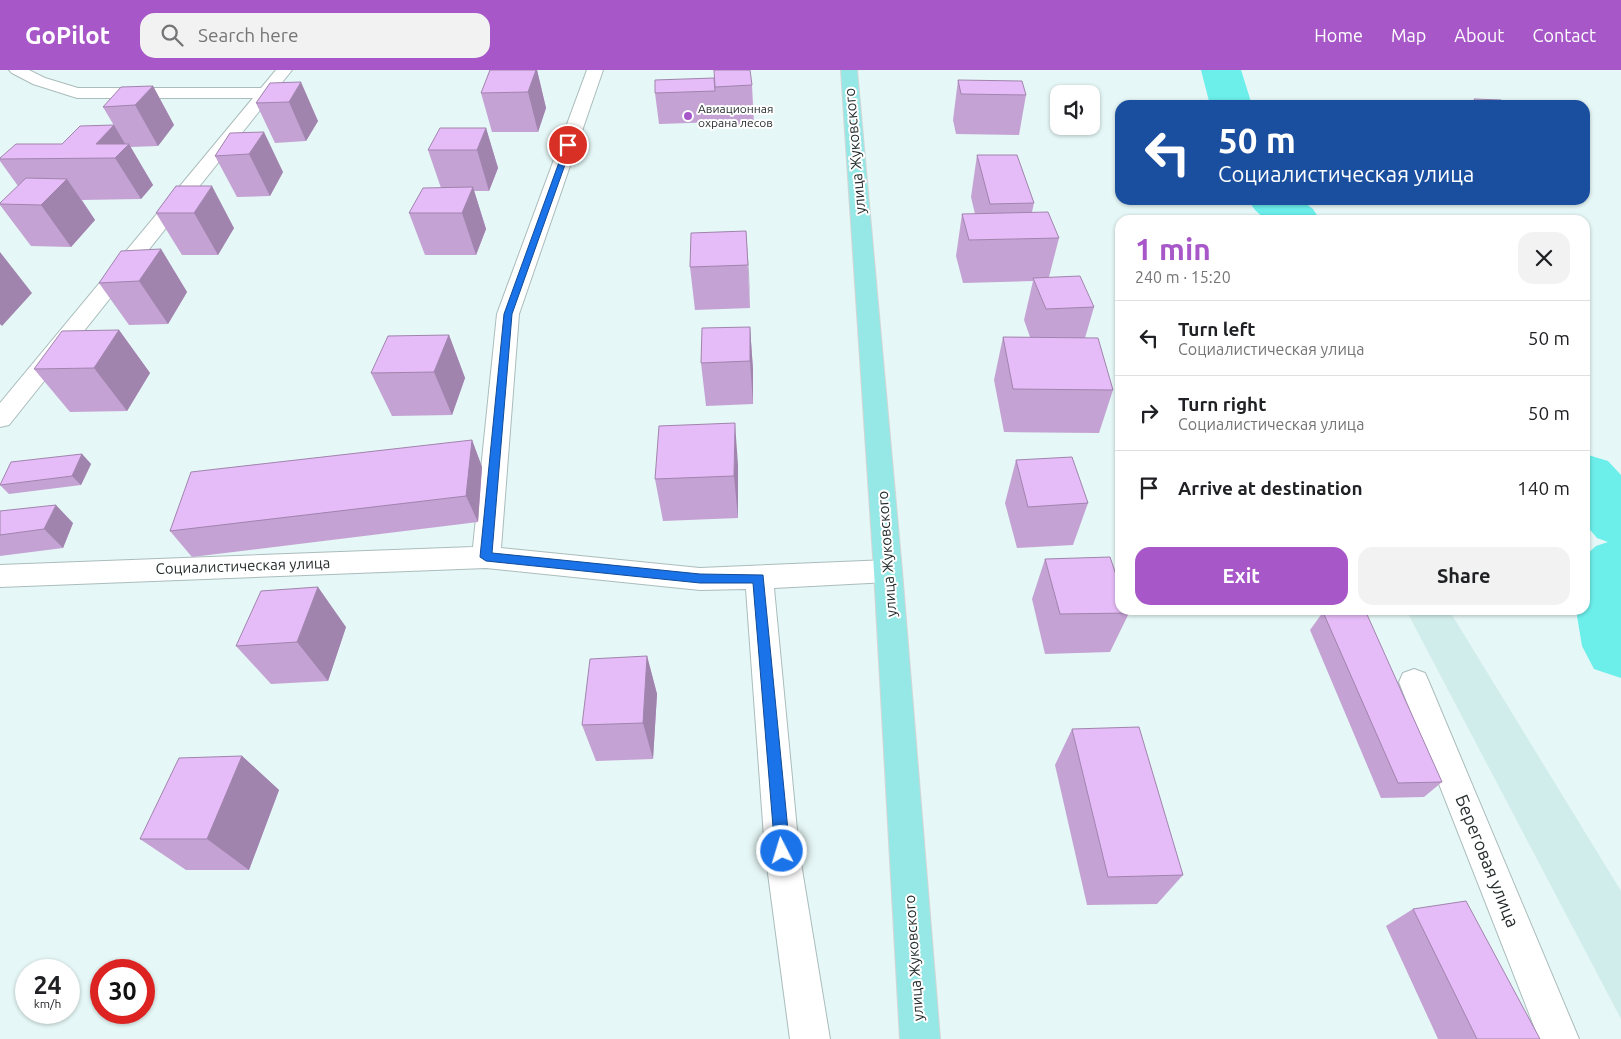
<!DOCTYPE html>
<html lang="en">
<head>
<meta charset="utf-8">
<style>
  :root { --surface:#fff; --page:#f2f2f2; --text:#202124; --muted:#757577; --line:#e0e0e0; --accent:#a757c7 }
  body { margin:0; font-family:Ubuntu,sans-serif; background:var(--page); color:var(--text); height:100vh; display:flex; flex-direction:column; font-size:19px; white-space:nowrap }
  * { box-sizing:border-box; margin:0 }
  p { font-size:16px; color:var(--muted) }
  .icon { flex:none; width:28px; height:28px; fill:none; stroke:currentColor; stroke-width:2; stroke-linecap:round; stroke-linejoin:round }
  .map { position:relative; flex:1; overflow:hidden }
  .panel { position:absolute; left:1115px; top:145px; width:475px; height:400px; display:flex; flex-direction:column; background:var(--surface); border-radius:15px; box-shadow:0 1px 4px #0004 }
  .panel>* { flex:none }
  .top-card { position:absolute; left:1115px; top:30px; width:475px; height:105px; border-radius:15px; box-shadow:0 1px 4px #0004; background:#1a4fa0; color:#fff; overflow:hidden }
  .buttons { position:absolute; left:1050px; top:15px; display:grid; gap:10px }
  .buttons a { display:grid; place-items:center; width:50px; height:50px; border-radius:10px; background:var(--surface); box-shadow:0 1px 4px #0004; font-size:25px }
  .speed { position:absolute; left:15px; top:889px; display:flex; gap:10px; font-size:25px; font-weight:700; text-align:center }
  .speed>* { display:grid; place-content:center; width:65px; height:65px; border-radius:50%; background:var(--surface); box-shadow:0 1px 4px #0004; line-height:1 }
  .speed small { font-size:12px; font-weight:400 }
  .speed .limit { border:8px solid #d22; background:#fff; color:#111 }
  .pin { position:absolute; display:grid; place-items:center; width:42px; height:42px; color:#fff; margin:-21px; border:2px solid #fff; border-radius:50%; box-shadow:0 1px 5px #0007 }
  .me { position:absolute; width:55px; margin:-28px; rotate:355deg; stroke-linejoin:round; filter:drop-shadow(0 0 4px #0008) }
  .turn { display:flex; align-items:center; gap:18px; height:105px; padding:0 20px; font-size:22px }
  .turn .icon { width:65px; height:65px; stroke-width:2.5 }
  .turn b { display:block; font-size:35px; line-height:42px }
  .round { display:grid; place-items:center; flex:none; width:52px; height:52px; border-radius:15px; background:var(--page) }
  .summary { display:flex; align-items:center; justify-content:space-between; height:85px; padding:0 20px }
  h1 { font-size:30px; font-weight:700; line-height:38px; color:var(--accent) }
  .primary-button { display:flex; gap:10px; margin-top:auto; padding:10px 20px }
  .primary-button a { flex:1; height:58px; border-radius:15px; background:var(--accent); color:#fff; font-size:20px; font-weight:700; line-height:58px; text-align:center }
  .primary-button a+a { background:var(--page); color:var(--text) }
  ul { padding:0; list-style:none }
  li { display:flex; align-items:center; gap:15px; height:75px; padding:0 20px; border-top:1px solid var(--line) }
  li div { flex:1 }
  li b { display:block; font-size:19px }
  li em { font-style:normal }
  header { display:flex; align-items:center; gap:30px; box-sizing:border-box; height:70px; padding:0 25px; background:var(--accent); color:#fff }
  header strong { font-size:24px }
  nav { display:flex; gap:28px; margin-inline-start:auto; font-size:18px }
  .search { width:350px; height:45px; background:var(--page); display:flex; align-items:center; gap:12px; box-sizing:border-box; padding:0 18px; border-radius:15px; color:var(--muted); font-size:19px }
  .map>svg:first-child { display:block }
  .built { fill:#d1edeb }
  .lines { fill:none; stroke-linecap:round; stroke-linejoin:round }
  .river { fill:#6ceeeb; fill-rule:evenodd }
  .minor-casing { stroke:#aabcbb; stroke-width:2 }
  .major-casing { stroke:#d4d5d5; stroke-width:2 }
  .minor { fill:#fff; fill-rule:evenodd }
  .major { fill:#96e8e6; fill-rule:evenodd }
  .wall { fill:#c5a2d4 }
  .shaded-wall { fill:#a084ad }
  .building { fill:#e5bcf7; stroke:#a084ad }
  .route { fill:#1a73e8; stroke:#114b97 }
  .poi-dot { fill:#a757c7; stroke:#fff; stroke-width:2 }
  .labels { text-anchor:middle; stroke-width:4; stroke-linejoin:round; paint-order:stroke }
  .far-poi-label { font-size:12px; fill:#272e2e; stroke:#fff; text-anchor:start }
  .street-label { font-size:15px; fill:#272e2e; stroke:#fff }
  .near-street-label { font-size:18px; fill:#272e2e; stroke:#fff }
</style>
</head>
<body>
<header>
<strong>GoPilot</strong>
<div class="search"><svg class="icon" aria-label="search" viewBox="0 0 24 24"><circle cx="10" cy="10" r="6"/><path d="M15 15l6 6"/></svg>Search here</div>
<nav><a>Home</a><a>Map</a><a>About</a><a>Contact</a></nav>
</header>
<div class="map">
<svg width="1621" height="969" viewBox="0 0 1621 969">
  <rect width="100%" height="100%" fill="#e5f7f6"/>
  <path class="built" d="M1406,540H1449L1621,821V949Z"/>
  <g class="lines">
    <path class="river" d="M1201,0H1241L1252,35H1210Z
      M1248,130H1301L1313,139L1320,150H1266L1255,140Z
      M1585,384L1608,391L1621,405V608L1594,599L1582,576L1576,540H1585V486L1596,476L1608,472L1597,468L1585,454Z"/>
    <defs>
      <path id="minor" d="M9,0H29L45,8L78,18H261L276,0H292L9,355L0,357V333L253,28H77L33,14L12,3Z
        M587,0H603L519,244L501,478L700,498L888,490L898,493L902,501L898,509L888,512L774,518L799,781L830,969H790L765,781L746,519L700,520L486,498L0,517V495L473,477L497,244Z
        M1414,599L1425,603L1429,612L1579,969H1539L1399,612L1403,603Z"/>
      <path id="major" d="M841,0H857L902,501L940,969H900L874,501Z"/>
    </defs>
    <use href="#minor" class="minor-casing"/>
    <use href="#major" class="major-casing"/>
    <use href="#minor" class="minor"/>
    <use href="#major" class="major"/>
  </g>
  <path class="wall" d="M490,0H537L546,38L538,62H492L481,23Z
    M655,10L752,15L754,55L718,57V52L659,54L655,23Z
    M958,10L1026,25L1019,65L956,64L953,50Z
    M270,13L318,51L306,71L275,73L256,33Z
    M153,16L174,55L158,76L130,77L153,115L141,129L82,130L95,150L71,177L31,176L0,135V133L18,116L0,91V88L62,74L114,55L125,74L103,37Z
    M1474,29L1507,35H1471Z
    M486,58L498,98L489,121H474L486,159L476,185H425L409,143L441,118L428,80Z
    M230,63L283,102L270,126L237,127L215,86Z
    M977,85L1034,133L1032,142L1059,168L1049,207L1094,237L1085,268L1113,320L1099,363L1004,362L994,310L1003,267H1030L1024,250L1033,211L963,213L956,186L962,144H975L971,127Z
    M176,116L234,158L218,185H182L156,143Z
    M746,161L750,238L695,240L690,197Z
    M161,179L187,222L168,254L129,255L99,213Z
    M750,257L753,300V334L706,336L701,293Z
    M119,260L150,303L127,341L70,342L34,299Z
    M449,265L465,308L452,345L392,346L371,303Z
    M472,370L482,397L478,452L192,487L170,461Z
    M82,384L91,394L81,415L9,424L0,415Z
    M1016,390L1088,433L1073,475L1017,478L1005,433Z
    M738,395V448L663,451L655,409Z
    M0,441L73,453L63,478L0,486Z
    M1045,489L1129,543L1110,582L1045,584L1032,529Z
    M1323,542L1442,712L1424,727L1381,728L1310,560Z
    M346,557L328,611L271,614L236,576Z
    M647,586L657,624L653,689L596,691L582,655Z
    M1072,659L1183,805L1157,834L1087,835L1055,695Z
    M242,686L279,720L249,800H186L140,769Z
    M1413,839L1540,969H1438L1386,856Z"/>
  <path class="shaded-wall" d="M536,0H537L546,38L538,62L528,22Z
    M301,12L318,51L306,71L289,32Z
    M153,16L174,55L158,76L135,35Z
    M114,55L127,77L129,74L153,115L141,129L115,88L96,74Z
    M486,58L498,98L489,121L477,80Z
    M264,62L283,102L270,126L249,84Z
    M67,109L95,150L71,177L41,135Z
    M212,116L234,158L218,185L194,143Z
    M473,117L486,159L476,185L462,143Z
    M746,161L749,204L750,238L748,195Z
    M161,179L187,222L168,254L139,211Z
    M0,182L32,223L2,256L0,254Z
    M750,257L753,300V334L750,291Z
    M119,260L150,303L127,341L94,298Z
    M449,265L465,308L452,345L434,302Z
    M735,353L738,395V448L734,406Z
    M472,370L482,397L478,452L466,426Z
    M82,384L91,394L81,415L72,406Z
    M56,435L73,453L63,478L44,459Z
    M318,517L346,557L328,611L297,572Z
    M647,586L657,624L653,689L643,653Z
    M242,686L279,720L249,800L207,769Z"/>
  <path class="building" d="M490,0H536L528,22L481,23Z
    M714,0H750L752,15L715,17Z
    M714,8L715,21L655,23V10Z
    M958,10L1022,11L1026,25L961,24Z
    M301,12L289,32L256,33L270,13Z
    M153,16L135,35L103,37L121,17Z
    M1474,29L1501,30L1507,35H1480Z
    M114,55L96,74H129L115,88L0,89V88L16,74H62L80,56Z
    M440,58H486L477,80H428Z
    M264,62L249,84L215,86L230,63Z
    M977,85H1017L1034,133L990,134Z
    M26,108L67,109L41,135L0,134V133Z
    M176,116H212L194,143H156Z
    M473,117L462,143H409L423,118Z
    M1048,142L1059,168L969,170L962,144Z
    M746,161L748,195L690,197L691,163Z
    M161,179L139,211L99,213L121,181Z
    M1080,206L1094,237L1046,239L1033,208Z
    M750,257V291L701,293L702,258Z
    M119,260L94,298L34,299L62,261Z
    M449,265L434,302L371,303L388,266Z
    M1003,267L1098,268L1113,320L1013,319Z
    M735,353L734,406L655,409L659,356Z
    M472,370L466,426L170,461L191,402Z
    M82,384L72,406L0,415L11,392Z
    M1072,387L1088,433L1028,437L1016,390Z
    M56,435L44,459L0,465V441Z
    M1110,487L1120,516V540H1128L1129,543L1060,544L1045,489Z
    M318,517L297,572L236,576L261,521Z
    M1353,540H1365L1442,712L1398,713L1323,542Z
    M647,586L643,653L582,655L590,589Z
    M1139,657L1183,805L1108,807L1072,659Z
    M242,686L207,769H140L179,688Z
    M1466,831L1540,969H1477L1413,839Z"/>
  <path class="route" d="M566,73L572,75L512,244L492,483L700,504L763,505L790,781L788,786L782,788L777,786L775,781L753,513H700L486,491L480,487L504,244Z"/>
  <circle class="poi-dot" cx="688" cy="46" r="5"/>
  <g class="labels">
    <g class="far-poi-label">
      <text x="698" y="43">Авиационная<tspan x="698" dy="14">охрана лесов</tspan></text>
    </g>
    <g class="street-label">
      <text transform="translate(855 81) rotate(-95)" y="5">улица Жуковского</text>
      <text transform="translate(887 484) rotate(-94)" y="5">улица Жуковского</text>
      <text transform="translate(243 496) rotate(-2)" y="5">Социалистическая улица</text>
      <text transform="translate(914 888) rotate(-94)" y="5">улица Жуковского</text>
    </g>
    <g class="near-street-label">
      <text transform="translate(1487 791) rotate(68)" y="6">Береговая улица</text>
    </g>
  </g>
</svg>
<div class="buttons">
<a><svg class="icon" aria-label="sound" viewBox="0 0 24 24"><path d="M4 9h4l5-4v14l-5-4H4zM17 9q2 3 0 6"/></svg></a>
</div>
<div class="speed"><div>24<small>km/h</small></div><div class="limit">30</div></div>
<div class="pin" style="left:568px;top:75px;background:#d93025"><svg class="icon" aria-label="arrive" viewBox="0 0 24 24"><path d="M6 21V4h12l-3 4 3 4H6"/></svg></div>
<svg class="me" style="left:782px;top:781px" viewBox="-20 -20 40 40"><circle r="17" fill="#1a73e8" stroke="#fff" stroke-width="3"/><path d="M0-11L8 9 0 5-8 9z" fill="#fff"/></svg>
<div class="top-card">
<div class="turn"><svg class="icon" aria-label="left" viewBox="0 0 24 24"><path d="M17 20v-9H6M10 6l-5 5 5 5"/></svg><div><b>50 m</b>Социалистическая улица</div></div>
</div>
<section class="panel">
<div class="summary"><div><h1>1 min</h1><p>240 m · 15:20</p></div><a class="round"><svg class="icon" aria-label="close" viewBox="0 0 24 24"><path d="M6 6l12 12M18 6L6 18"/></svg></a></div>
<ul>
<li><svg class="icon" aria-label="left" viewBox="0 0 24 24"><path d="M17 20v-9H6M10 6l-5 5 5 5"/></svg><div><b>Turn left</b><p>Социалистическая улица</p></div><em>50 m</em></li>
<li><svg class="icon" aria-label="right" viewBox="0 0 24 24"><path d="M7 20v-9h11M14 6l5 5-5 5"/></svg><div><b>Turn right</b><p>Социалистическая улица</p></div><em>50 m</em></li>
<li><svg class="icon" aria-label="arrive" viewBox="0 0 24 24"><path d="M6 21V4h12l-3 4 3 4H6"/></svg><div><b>Arrive at destination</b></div><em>140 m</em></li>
</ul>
<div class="primary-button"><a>Exit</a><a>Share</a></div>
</section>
</div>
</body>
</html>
